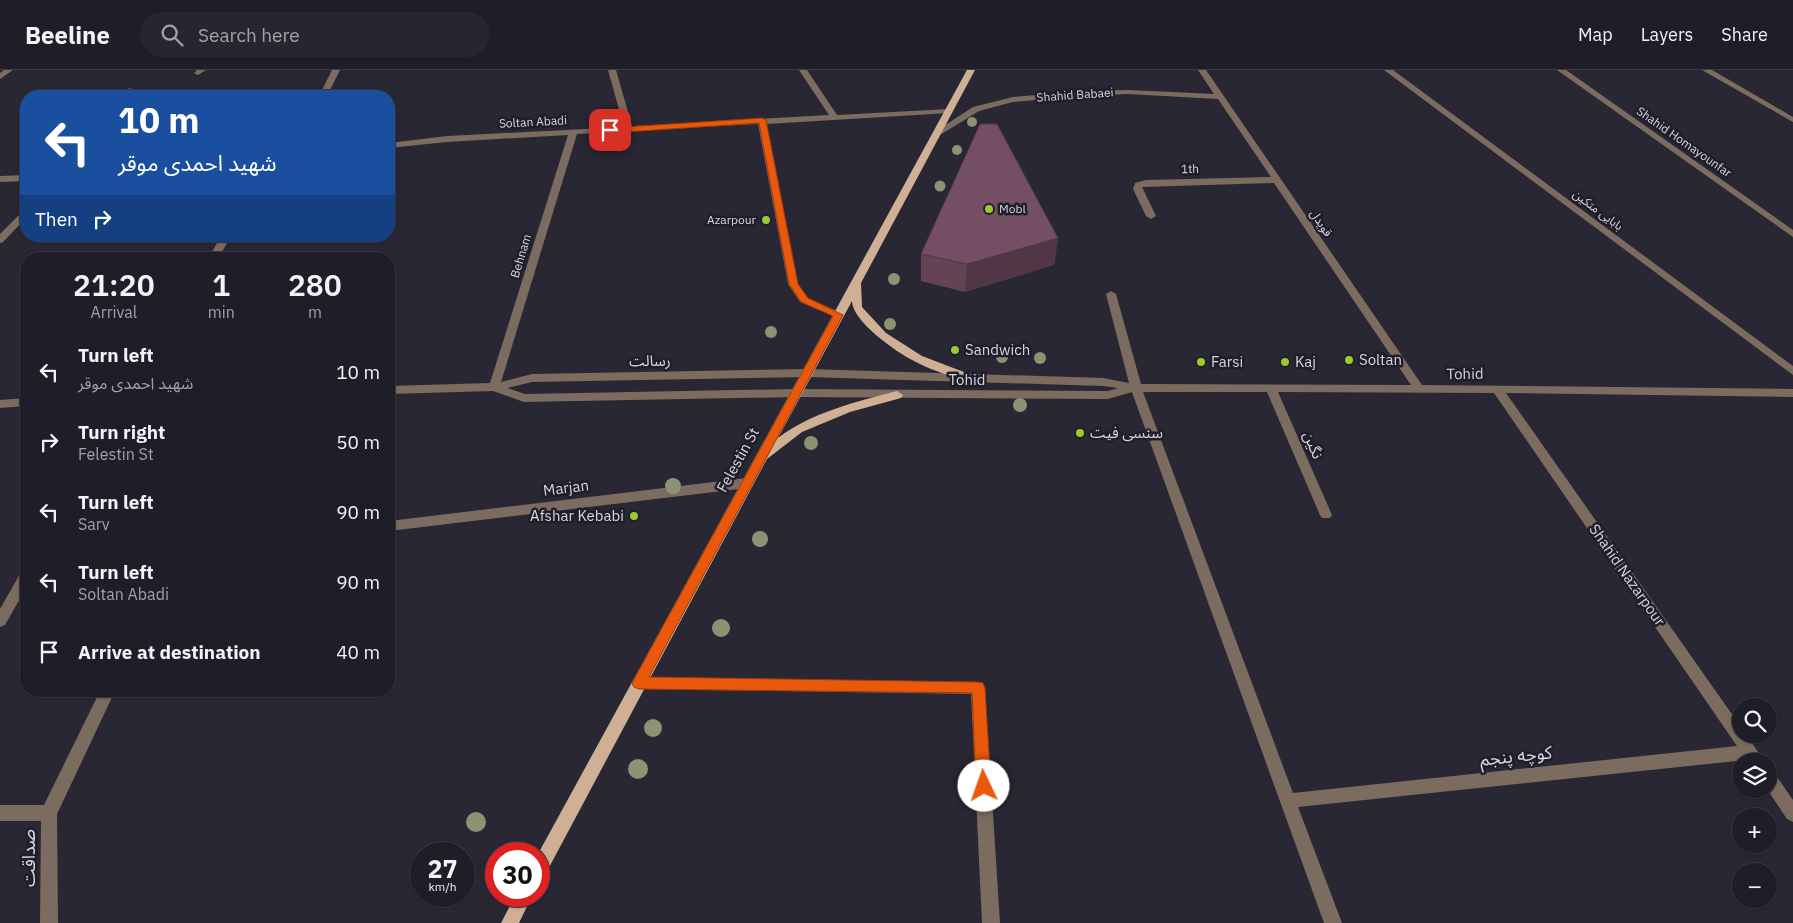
<!DOCTYPE html>
<html lang="en">
<head>
<meta charset="utf-8">
<style>
  :root { --surface:#1f1d27; --page:#27262f; --text:#f1f3f6; --muted:#a1a2a7; --line:#3c3b44 }
  body { margin:0; font-family:"IBM Plex Sans","Noto Sans Arabic",sans-serif; background:var(--page); color:var(--text); height:100vh; display:flex; flex-direction:column; font-size:19px; white-space:nowrap }
  * { box-sizing:border-box; margin:0 }
  p { font-size:16px; color:var(--muted) }
  .icon { flex:none; width:28px; height:28px; fill:none; stroke:currentColor; stroke-width:2; stroke-linecap:round; stroke-linejoin:round }
  .map { position:relative; flex:1; overflow:hidden }
  .sheet { position:absolute; left:20px; top:182px; width:375px; height:445px; display:flex; flex-direction:column; background:var(--surface); border-radius:20px; box-shadow:0 1px 4px #0004,0 0 0 1px var(--line) }
  .sheet>* { flex:none }
  .banner { position:absolute; left:20px; top:20px; width:375px; height:152px; border-radius:20px; box-shadow:0 1px 4px #0004,0 0 0 1px var(--line); background:#1a4fa0; color:#fff; overflow:hidden }
  .fabs { position:absolute; left:1732px; top:628px; display:grid; gap:10px }
  .fabs a { display:grid; place-items:center; width:45px; height:45px; border-radius:50%; background:var(--surface); box-shadow:0 1px 4px #0004,0 0 0 1px var(--line); font-size:25px }
  .speed { position:absolute; left:410px; top:772px; display:flex; gap:10px; font-size:25px; font-weight:700; text-align:center }
  .speed>* { display:grid; place-content:center; width:65px; height:65px; border-radius:50%; background:var(--surface); box-shadow:0 1px 4px #0004,0 0 0 1px var(--line); line-height:1 }
  .speed small { font-size:12px; font-weight:400 }
  .speed .limit { border:8px solid #d22; background:#fff; color:#111 }
  .pin { position:absolute; display:grid; place-items:center; width:42px; height:42px; color:#fff; margin:-21px; border-radius:10px; box-shadow:0 2px 8px #0006 }
  .me { position:absolute; width:55px; margin:-28px; rotate:357deg; stroke-linejoin:round; filter:drop-shadow(0 0 4px #0008) }
  .turn { display:flex; align-items:center; gap:18px; height:105px; padding:0 15px; font-size:22px }
  .turn .icon { width:65px; height:65px; stroke-width:2.5 }
  .turn b { display:block; font-size:35px; line-height:42px }
  .then { display:flex; align-items:center; height:48px; padding:0 15px; background:#0003; gap:10px; font-size:19px }
  .eta { display:flex; justify-content:space-evenly; align-items:center; height:85px; text-align:center }
  .eta b { font-size:30px; font-weight:600; line-height:35px }
  ul { padding:0; list-style:none }
  li { display:flex; align-items:center; gap:15px; height:70px; padding:0 15px }
  li div { flex:1 }
  li b { display:block; font-size:19px }
  li em { font-style:normal }
  header { display:flex; align-items:center; gap:30px; box-sizing:border-box; height:70px; padding:0 25px; background:var(--surface); border-bottom:1px solid var(--line) }
  header strong { font-size:24px }
  nav { display:flex; gap:28px; margin-inline-start:auto; font-size:18px }
  .search { width:350px; height:45px; background:var(--page); display:flex; align-items:center; gap:12px; box-sizing:border-box; padding:0 18px; border-radius:28px; color:var(--muted); font-size:19px }
  .map>svg:first-child { display:block }
  .lines { fill:none; stroke-linecap:round; stroke-linejoin:round }
  .minor { fill:#7c6c60; fill-rule:evenodd }
  .major { fill:#cfb095; fill-rule:evenodd }
  .tree { fill:#8c9272 }
  .wall { fill:#644355 }
  .shaded-wall { fill:#513745 }
  .building { fill:#744e63; stroke:#513745 }
  .route { fill:#ea580c; stroke:#983908 }
  .poi-dot { fill:#9dca30; stroke:#1f1e2a; stroke-width:2 }
  .labels { text-anchor:middle; stroke-width:5; stroke-linejoin:round; paint-order:stroke }
  .far-street-label { font-size:12px; fill:#d8d7e0; stroke:#1f1e2a }
  .far-poi-label { font-size:12px; fill:#d8d7e0; stroke:#1f1e2a; text-anchor:start }
  .poi-label { font-size:15px; fill:#d8d7e0; stroke:#1f1e2a; text-anchor:start }
  .street-label { font-size:15px; fill:#d8d7e0; stroke:#1f1e2a }
  .near-street-label { font-size:18px; fill:#d8d7e0; stroke:#1f1e2a }
</style>
</head>
<body>
<header>
<strong>Beeline</strong>
<div class="search"><svg class="icon" aria-label="search" viewBox="0 0 24 24"><circle cx="10" cy="10" r="6"/><path d="M15 15l6 6"/></svg>Search here</div>
<nav><a>Map</a><a>Layers</a><a>Share</a></nav>
</header>
<div class="map">
<svg width="1793" height="853" viewBox="0 0 1793 853">
  <rect width="100%" height="100%" fill="#292734"/>
  <g class="lines">
    <path class="minor" d="M4,0H13L0,9V3Z
      M197,0H206L198,5L194,3Z
      M332,0H340L327,26H319Z
      M608,0H616L632,56L829,45L799,0H807L837,45L949,39L953,41L949,43L767,54L798,214L808,228L842,243L843,245L842,247L838,248L800,232L788,214L758,54L577,64L501,312L532,304L807,299L1103,308L1129,313L1106,224L1111,221L1116,224L1141,314L1411,315L1274,113L1142,117L1156,146L1151,149L1146,146L1133,119L1135,113L1146,110L1271,107L1218,29L1128,24L1082,26L1013,32L979,41L940,65L933,63L973,37L1013,27L1082,21L1128,20L1214,24L1198,0H1206L1422,315L1793,319V327L1506,323L1741,657V664H1746L1764,691H1747L1746,690L1298,737L1342,853H1324L1132,322L1108,329L796,327L524,332L493,321L389,324V316L490,313L568,65L447,72L389,78V73L447,66L624,57ZM807,307L1103,316L1118,318L1108,321L796,319L525,324L507,318L532,312ZM1143,322H1267L1320,445L1322,448H1330L1332,445L1278,322L1494,323L1737,676L1293,723Z
      M1384,0H1393L1793,296V305Z
      M1557,0H1566L1793,160V167Z
      M1702,0H1712L1793,47V52Z
      M129,18L136,20L131,26H123Z
      M26,105V111L0,112V106Z
      M26,140V148L3,172L0,173V164L23,141Z
      M221,166H231L218,189H208Z
      M26,328V336L0,338V330Z
      M747,408L751,410L753,413L751,416L747,418L389,461V451Z
      M26,501V518L5,555L0,557V539L21,502Z
      M639,607L978,612L983,613L985,618L1000,853H982L971,624L639,619L634,618L632,613L634,608Z
      M100,621H115L57,744L58,853H40L41,751H0V735H44Z
      M1769,702L1775,704L1793,730V752L1787,749L1767,719H1769Z"/>
    <path class="major" d="M967,0H975L861,213L862,237L886,263L922,286L969,304L971,307L969,310H961C946,304 928,299 914,291C896,282 852,251 852,231L778,368C812,342 856,332 897,321L903,325L901,328L850,342L802,362L767,389L545,805L539,807L538,784Z
      M515,826H532L519,853H501Z"/>
  </g>
  <g class="tree">
    <circle cx="972" cy="52" r="5"/>
    <circle cx="957" cy="80" r="5"/>
    <circle cx="940" cy="116" r="5.5"/>
    <circle cx="894" cy="209" r="6"/>
    <circle cx="890" cy="254" r="6"/>
    <circle cx="771" cy="262" r="6"/>
    <circle cx="1002" cy="287" r="6"/>
    <circle cx="1040" cy="288" r="6"/>
    <circle cx="1020" cy="335" r="7"/>
    <circle cx="811" cy="373" r="7"/>
    <circle cx="673" cy="416" r="8"/>
    <circle cx="760" cy="469" r="8"/>
    <circle cx="721" cy="558" r="9"/>
    <circle cx="653" cy="658" r="9"/>
    <circle cx="638" cy="699" r="10"/>
    <circle cx="476" cy="752" r="10"/>
  </g>
  <path class="wall" d="M1058,168L1054,195L965,222L921,211V184Z"/>
  <path class="shaded-wall" d="M1058,168L1054,195L965,222L967,194Z"/>
  <path class="building" d="M980,54H997L1058,168L967,194L921,184Z"/>
  <path class="route" d="M762,48L766,50L798,214L808,228L843,245L649,607L978,612L983,613L985,618L991,716L989,721L984,723L978,721L976,716L972,623L639,619L634,617L632,613L833,246L801,232L789,214L759,53L610,63L606,60L610,58Z"/>
  <g class="poi-dot">
    <circle cx="989" cy="139" r="5"/>
    <circle cx="766" cy="150" r="5"/>
    <circle cx="955" cy="280" r="5"/>
    <circle cx="1349" cy="290" r="5"/>
    <circle cx="1201" cy="292" r="5"/>
    <circle cx="1285" cy="292" r="5"/>
    <circle cx="1080" cy="363" r="5"/>
    <circle cx="634" cy="446" r="5"/>
  </g>
  <g class="labels">
    <g class="far-street-label">
      <text transform="translate(1075 25) rotate(-4)" y="4">Shahid Babaei</text>
      <text transform="translate(533 52) rotate(-3)" y="4">Soltan Abadi</text>
      <text transform="translate(1684 72) rotate(35)" y="4">Shahid Homayounfar</text>
      <text transform="translate(1190 99) rotate(-1)" y="4">1th</text>
      <text transform="translate(1598 140) rotate(37)" y="4">بابایی متکین</text>
      <text transform="translate(1321 153) rotate(56)" y="4">قویدل</text>
      <text transform="translate(521 186) rotate(-73)" y="4">Behnam</text>
    </g>
    <g class="far-poi-label">
      <text x="999" y="143">Mobl</text>
      <text x="756" y="154" text-anchor="end">Azarpour</text>
    </g>
    <g class="poi-label">
      <text x="965" y="285">Sandwich</text>
      <text x="1359" y="295">Soltan</text>
      <text x="1211" y="297">Farsi</text>
      <text x="1295" y="297">Kaj</text>
      <text x="1090" y="368">سنسی فیت</text>
      <text x="624" y="451" text-anchor="end">Afshar Kebabi</text>
    </g>
    <g class="street-label">
      <text transform="translate(650 291) rotate(-1)" y="5">رسالت</text>
      <text transform="translate(1465 304) rotate(-1)" y="5">Tohid</text>
      <text x="967" y="315">Tohid</text>
      <text transform="translate(1313 375) rotate(67)" y="5">نگین</text>
      <text transform="translate(738 390) rotate(-61)" y="5">Felestin St</text>
      <text transform="translate(566 418) rotate(-7)" y="5">Marjan</text>
      <text transform="translate(1627 505) rotate(55)" y="5">Shahid Nazarpour</text>
    </g>
    <g class="near-street-label">
      <text transform="translate(1516 686) rotate(-6)" y="6">کوچه پنجم</text>
      <text transform="translate(29 788) rotate(-90)" y="6">صداقت</text>
    </g>
  </g>
</svg>
<div class="fabs">
<a><svg class="icon" aria-label="search" viewBox="0 0 24 24"><circle cx="10" cy="10" r="6"/><path d="M15 15l6 6"/></svg></a>
<a><svg class="icon" aria-label="layers" viewBox="0 0 24 24"><path d="M12 4l9 5-9 5-9-5zM3 14l9 5 9-5"/></svg></a>
<a>+</a>
<a>−</a>
</div>
<div class="speed"><div>27<small>km/h</small></div><div class="limit">30</div></div>
<div class="pin" style="left:610px;top:60px;background:#d93025"><svg class="icon" aria-label="arrive" viewBox="0 0 24 24"><path d="M6 21V4h12l-3 4 3 4H6"/></svg></div>
<svg class="me" style="left:984px;top:716px" viewBox="-20 -20 40 40"><circle r="19" fill="#fff"/><path d="M0-13L10 11 0 6-10 11z" fill="#ea580c"/></svg>
<div class="banner">
<div class="turn"><svg class="icon" aria-label="left" viewBox="0 0 24 24"><path d="M17 20v-9H6M10 6l-5 5 5 5"/></svg><div><b>10 m</b>شهید احمدی موقر</div></div>
<div class="then">Then<svg class="icon" aria-label="right" viewBox="0 0 24 24"><path d="M7 20v-9h11M14 6l5 5-5 5"/></svg></div>
</div>
<section class="sheet">
<div class="eta">
<div><b>21:20</b><p>Arrival</p></div>
<div><b>1</b><p>min</p></div>
<div><b>280</b><p>m</p></div>
</div>
<ul>
<li><svg class="icon" aria-label="left" viewBox="0 0 24 24"><path d="M17 20v-9H6M10 6l-5 5 5 5"/></svg><div><b>Turn left</b><p>شهید احمدی موقر</p></div><em>10 m</em></li>
<li><svg class="icon" aria-label="right" viewBox="0 0 24 24"><path d="M7 20v-9h11M14 6l5 5-5 5"/></svg><div><b>Turn right</b><p>Felestin St</p></div><em>50 m</em></li>
<li><svg class="icon" aria-label="left" viewBox="0 0 24 24"><path d="M17 20v-9H6M10 6l-5 5 5 5"/></svg><div><b>Turn left</b><p>Sarv</p></div><em>90 m</em></li>
<li><svg class="icon" aria-label="left" viewBox="0 0 24 24"><path d="M17 20v-9H6M10 6l-5 5 5 5"/></svg><div><b>Turn left</b><p>Soltan Abadi</p></div><em>90 m</em></li>
<li><svg class="icon" aria-label="arrive" viewBox="0 0 24 24"><path d="M6 21V4h12l-3 4 3 4H6"/></svg><div><b>Arrive at destination</b></div><em>40 m</em></li>
</ul>
</section>
</div>
</body>
</html>
